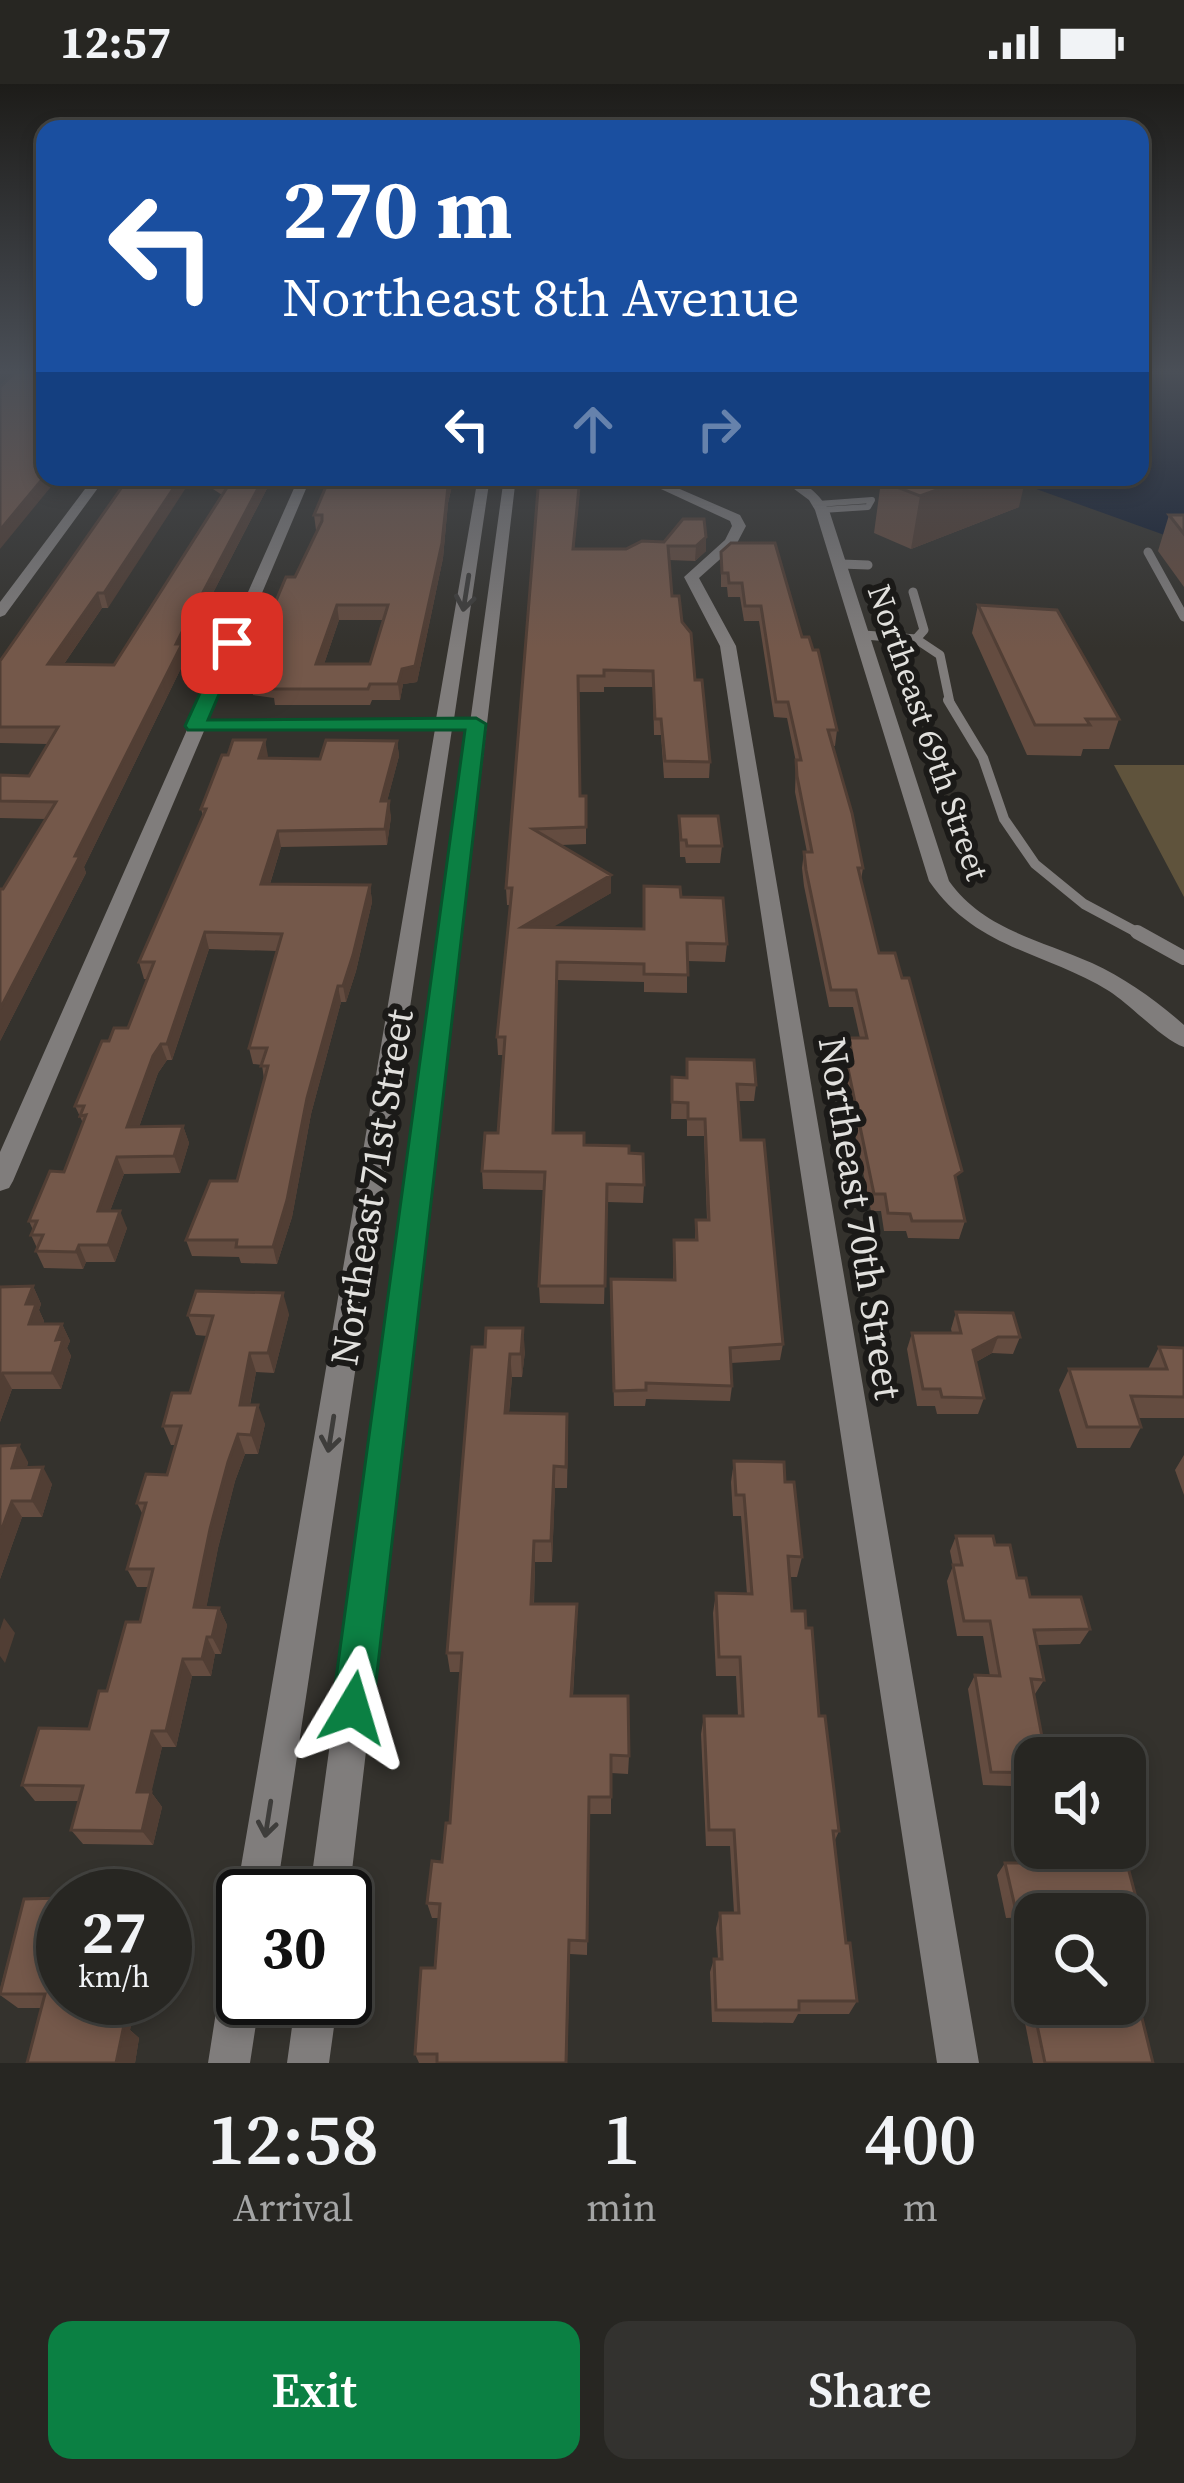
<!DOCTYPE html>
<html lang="en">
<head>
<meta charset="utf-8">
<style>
  :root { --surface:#272622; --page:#33322f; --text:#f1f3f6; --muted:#a4a5a5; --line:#434340; --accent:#0b8043 }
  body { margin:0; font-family:"Source Serif 4",serif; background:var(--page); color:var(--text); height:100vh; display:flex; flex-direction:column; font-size:45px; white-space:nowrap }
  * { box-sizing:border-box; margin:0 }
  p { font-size:39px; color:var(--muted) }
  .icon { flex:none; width:66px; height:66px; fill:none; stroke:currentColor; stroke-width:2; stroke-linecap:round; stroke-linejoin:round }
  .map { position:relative; height:1979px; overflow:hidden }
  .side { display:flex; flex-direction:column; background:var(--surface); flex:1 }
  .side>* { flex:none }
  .top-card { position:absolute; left:36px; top:36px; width:1113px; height:366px; border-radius:24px; box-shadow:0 6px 18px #0003,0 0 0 3px var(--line); background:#1a4fa0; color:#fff; overflow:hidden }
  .buttons { position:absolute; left:1014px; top:1653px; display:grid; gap:24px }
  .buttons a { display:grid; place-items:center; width:132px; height:132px; border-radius:24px; background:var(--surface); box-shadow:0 6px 18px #0003,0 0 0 3px var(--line); font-size:60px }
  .speed { position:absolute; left:36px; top:1785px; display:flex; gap:24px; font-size:60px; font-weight:700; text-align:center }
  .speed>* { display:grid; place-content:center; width:156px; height:156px; border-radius:50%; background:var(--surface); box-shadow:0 6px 18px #0003,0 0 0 3px var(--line); line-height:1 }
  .speed small { font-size:30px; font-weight:400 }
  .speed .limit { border:6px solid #111; border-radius:18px; background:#fff; color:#111 }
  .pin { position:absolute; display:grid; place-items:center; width:102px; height:102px; color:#fff; margin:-51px; border-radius:24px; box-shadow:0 6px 18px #0006 }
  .me { position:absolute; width:132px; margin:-66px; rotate:7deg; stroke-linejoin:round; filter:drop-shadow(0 0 9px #0008) }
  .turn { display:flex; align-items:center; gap:42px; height:252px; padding:0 48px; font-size:54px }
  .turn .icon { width:156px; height:156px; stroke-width:2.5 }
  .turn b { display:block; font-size:84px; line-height:102px }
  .lanes { display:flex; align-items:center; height:114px; padding:0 48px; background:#0003; justify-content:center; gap:60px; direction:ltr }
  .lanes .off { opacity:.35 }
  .eta { display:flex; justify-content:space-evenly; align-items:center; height:204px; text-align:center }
  .eta b { font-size:72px; font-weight:600; line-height:84px }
  .cta { display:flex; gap:24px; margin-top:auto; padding:24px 48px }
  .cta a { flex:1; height:138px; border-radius:24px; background:var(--accent); color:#fff; font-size:48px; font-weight:600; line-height:138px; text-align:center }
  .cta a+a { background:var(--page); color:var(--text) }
  .status { display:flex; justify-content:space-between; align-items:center; height:84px; padding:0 60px; background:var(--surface); direction:ltr }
  .status svg { height:33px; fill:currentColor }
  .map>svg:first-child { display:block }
  .green { fill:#5f533c }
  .water { fill:#131e32 }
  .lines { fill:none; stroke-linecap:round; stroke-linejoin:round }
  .lane-far3 { stroke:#807d7c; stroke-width:6 }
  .lane-far2 { stroke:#807d7c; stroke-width:9 }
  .lane-far1 { stroke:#807d7c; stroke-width:10 }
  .lane { stroke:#807d7c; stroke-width:14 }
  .street { fill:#807d7c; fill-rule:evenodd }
  .wall { fill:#644c40; fill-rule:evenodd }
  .shaded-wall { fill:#513e34 }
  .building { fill:#74584a; stroke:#513e34; stroke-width:3; fill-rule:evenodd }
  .oneway { stroke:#3e3d3b }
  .route { fill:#0b8043; stroke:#07532c; stroke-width:3 }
  .labels { text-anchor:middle; stroke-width:12; stroke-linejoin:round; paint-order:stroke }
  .far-street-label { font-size:33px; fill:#e1e0dd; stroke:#1b1a18 }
  .street-label { font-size:39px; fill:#e1e0dd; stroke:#1b1a18 }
</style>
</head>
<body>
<div class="status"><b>12:57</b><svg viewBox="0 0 49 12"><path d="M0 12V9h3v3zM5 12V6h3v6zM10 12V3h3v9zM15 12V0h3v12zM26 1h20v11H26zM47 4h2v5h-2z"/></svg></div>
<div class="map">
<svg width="1184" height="1979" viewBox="0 0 1184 1979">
  <rect width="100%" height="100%" fill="#34322d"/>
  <path class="green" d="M1114,681H1184V813Z"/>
  <path class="water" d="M1140,287H1184V458L1003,393H1140Z"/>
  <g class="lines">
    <path class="lane-far3" d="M818,420L872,416L868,423L822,426"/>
    <path class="lane-far2" d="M1148,468L1184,533
      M841,480L868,481
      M913,508L924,546L916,555
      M864,551L916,555L940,571L950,619"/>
    <path class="lane-far1" d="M948,616L983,674L1004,735L1035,780L1084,820L1142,851"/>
    <path class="lane" d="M1137,848L1184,874"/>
    <path class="street" d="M94,393H106L5,531L0,533V518Z
      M299,393H311L208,637L436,635L478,393H490L454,635L470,639L504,393H516L349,1812L345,1821V1812H309L470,642L452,645L276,1812H243V1826L236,1812L435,645L204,647L13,1097L9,1104L0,1107V1068Z
      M635,393H652L740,431L746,442L736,461L699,494L736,562L979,1979H937L720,562L684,493L725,456L732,442L730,437Z
      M778,393C801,393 817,407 829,426L949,797C984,846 1039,855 1092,879C1126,895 1156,916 1184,941V963C1164,957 1131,921 1109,907C1043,867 976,865 929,797L815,426L809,416Z
      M243,1869V1914H260L250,1979H208L222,1890L228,1875Z
      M296,1914H338L329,1979H287Z"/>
  </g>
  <path class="wall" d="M129,393L108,524H102L64,580L114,581L222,411L195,393H273L185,563L183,568L185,576L84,783L86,789L0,957V805H3L46,735L0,734V691L29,692L48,660L0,659V577Z
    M330,393H454L448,419L443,474L417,598L403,600L400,616H372L370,621H275L274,614L253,611L250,595L260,569L258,560L295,493L318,446H316L314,431ZM339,536H383L370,580H324Z
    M539,393H581L574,465H626L664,458L683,435L706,467L695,477L669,476L672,512L682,538L695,596L710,678L709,694H664L661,651H654L653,603H604V608H579L580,712H586V760L561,761L611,791V809L552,843L643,845L681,813L727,860L725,878L687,877V909L644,908V898L557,896L554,1049L584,1061L629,1069L644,1101L643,1119L607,1118L604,1220L540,1219L539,1202L544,1106L483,1105L482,1087L498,1049L503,971H498L497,953L510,821H507L506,804Z
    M881,397L1019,423L911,465L874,449Z
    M1169,431H1184V503L1158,467Z
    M721,468L802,553L837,646L835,662H832L863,784L861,796L879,869L957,1103L965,1137L959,1155L908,1154L906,1147H884L881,1127H871L841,982L844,965H847L849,954H860L853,923H829L804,802L802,784L804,768H807L795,708L796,678L787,634L774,633L759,537H744L740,513H728L727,503H721Z
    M978,521L1119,635L1109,665H1083L1081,672L1027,671L972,549Z
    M265,656L267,674L320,675L397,657L399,672L387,717L391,733L387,761L281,763L270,800L370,801L372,818L356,887L346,918H341L311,1030L292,1133L277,1180L241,1179L239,1173L192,1172L186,1156L237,1097L264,995L262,981L253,980L249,964L277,867L209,865L172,976H167L158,989L139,1043L183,1042L189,1059L180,1089L124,1090L110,1127L127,1144L115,1178H86L83,1185L44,1184L36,1167L37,1164L31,1151L33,1146L29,1137L64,1088L83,1039L75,1022L109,957L128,944L147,895H144L139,878L203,732L201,725L228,671Z
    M679,732L722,762L720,779H686L685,773H680Z
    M687,975L756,1001L754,1017H738L741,1056L783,1260L780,1276L731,1279L732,1302L730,1317L646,1315L645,1322H614L611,1211L673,1196L674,1156H695L696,1136H707L704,1052H687V1035H671L672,993H686Z
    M33,1202L41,1220L39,1226L44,1237L43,1240H62L70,1257L67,1264L71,1272L61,1305H12L0,1338V1203Z
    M956,1228L1020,1253L1013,1270L992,1269L976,1278L984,1314L978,1330H937L935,1322H917L907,1265L912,1249H952L951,1245Z
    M289,1230L274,1289L256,1288L250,1321L265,1340L258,1370H245L235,1397L218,1464L206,1524H219L227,1541L221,1570H215L211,1592H192L176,1663H162L151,1708L162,1723L153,1761L83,1760L71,1746L79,1717H35L22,1701L89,1645L140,1538L148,1503H137L127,1485L143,1431L137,1419L167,1391L176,1361H171L163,1342L190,1309L207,1252L196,1251L188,1231Z
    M485,1263L525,1267L522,1293H512L509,1329L568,1352L567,1404H555L552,1478H535L534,1520L577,1540L573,1612L629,1672L628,1690L611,1689V1730H589L587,1871L570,1870L567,1979H419L415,1970L435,1884L439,1834H432L427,1819L442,1778L450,1739L461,1588H450L447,1569Z
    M1159,1263L1184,1264V1334H1138L1141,1343L1130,1364H1077L1059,1306L1069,1285H1148Z
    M0,1362L28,1378L27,1383L52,1400L42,1433H22L0,1495Z
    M1184,1371V1411L1175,1386Z
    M734,1377L785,1398L802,1473L797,1493H789L792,1527L819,1632L839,1747L835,1756L846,1859L857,1917L849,1930H798L793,1939L712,1938L710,1888L714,1875H718L716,1844L720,1829H734L730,1762H706L701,1650L704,1632H738L736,1592H716L713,1529L716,1509L747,1510L741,1432H733L731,1398Z
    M956,1452L995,1461L1030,1513L1090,1545L1080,1560L1037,1561L1044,1596L1035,1610V1703L983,1701L968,1605L975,1591L990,1592L983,1552H957L947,1497L953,1482L950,1467Z
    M1028,1771L1142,1836L1130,1846L1125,1847V1830H1035V1857L1029,1833L1006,1834L997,1791L1005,1779H1022Z
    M24,1815L63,1914H136L130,1946L139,1954L135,1979H27L42,1924H18L0,1911V1905Z
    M1023,1874L1153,1979H1033L1014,1884Z"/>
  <path class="shaded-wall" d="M45,393H59L0,465V446Z
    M181,393H193L108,524L104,509Z
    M264,393H273L185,563L183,568L185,576L84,783L86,789L0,957V925L182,548Z
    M449,393H454L448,419L443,474L417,598L403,600L400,616L398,600Z
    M973,393H1026L1019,423L911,465L920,412Z
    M706,453V467L695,477L696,462Z
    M98,509L102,524L53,596L48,580Z
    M337,521L339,536L319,595L316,580Z
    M265,656L268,672L262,690L259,674Z
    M397,657L399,672L383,733L381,717Z
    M389,717L391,733L387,761L385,745Z
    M278,747L281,763L265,816L261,800Z
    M611,791V809L523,861L522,843Z
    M370,801L372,818L356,887L346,918L343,902Z
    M205,848L209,865L172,976L167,960Z
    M338,902L341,918L311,1030L292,1133L277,1180L273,1163L307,1014Z
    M161,960L167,976L158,989L133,1060L127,1043L153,972Z
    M183,1042L189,1059L180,1089L174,1072Z
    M117,1073L124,1090L104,1143L98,1127Z
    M120,1127L127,1144L115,1178L108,1161Z
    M79,1161L86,1178L83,1185L76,1168Z
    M33,1202L41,1220L39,1226L44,1237L38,1257L29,1240L26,1220Z
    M283,1209L289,1230L274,1289L268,1269Z
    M62,1240L70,1257L67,1264L71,1272L61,1305L52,1289L56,1256Z
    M523,1244L525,1267L522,1293L521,1270Z
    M998,1253L992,1269L967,1283L973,1266Z
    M250,1269L256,1288L246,1340L240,1321Z
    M510,1270L512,1293L507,1351L505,1329Z
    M3,1289L12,1305L0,1338V1295Z
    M258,1321L265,1340L258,1370L251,1351Z
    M238,1350L245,1370L235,1397L218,1464L203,1541L194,1523L210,1445L228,1378Z
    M19,1361L28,1378L21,1400L12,1384Z
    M554,1382L555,1404L552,1478L551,1457Z
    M43,1383L52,1400L42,1433L32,1417Z
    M12,1417L22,1433L0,1495V1450Z
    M534,1457L535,1478L533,1540L531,1520Z
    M577,1520V1540L571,1631V1612Z
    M219,1524L227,1541L221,1570L212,1553Z
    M4,1534L15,1549L5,1579L0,1572V1546Z
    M207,1553L215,1570L211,1592L202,1575Z
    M183,1575L192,1592L176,1663L166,1647Z
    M152,1647L162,1663L148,1723L137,1708Z
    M151,1708L162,1723L153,1761L142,1747Z
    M118,1914H136L130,1946L139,1954L135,1979H116L112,1942Z"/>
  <path class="building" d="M17,287H45V392L0,446V303Z
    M129,393H181L104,509H98L48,580L114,581L228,402L214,393H264L182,548L176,560H182L75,772H80L0,925V805H3L56,718L0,717V691L29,692L58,643H0V577Z
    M330,393H449L442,459L415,582L402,585L398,600H370L368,605H272L274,599L250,595L264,560H258L286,493H295L322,437V431H314ZM337,521H388L370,580H316Z
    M539,393H580L573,465H626L642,457L664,458L683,435H704L706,453L696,462H668L672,512H679L682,538L691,549L695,596H702L710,678L665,677L661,635H655L653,587L604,586V592H578L580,712H586V743L533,745L611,791L522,843L644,845V802L680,803L681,813L723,814L727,860L687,859L688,891L644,890V880L557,878L553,1049H584V1061L629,1062V1069L643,1070L644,1101L607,1100L605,1202H539L545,1088L482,1087L485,1049H498L505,953H497L512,804H506Z
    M894,393H973L920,412L881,397Z
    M1169,431H1184V450Z
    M731,459H775L802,553H809L813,566H818L837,646H828L852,729L863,784H858L879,869H895L902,894H909L962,1087L955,1092L965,1137H912L910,1130L888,1129L885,1110H874L844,965H851L849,954H867L856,906H831L806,786L804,768H812L797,692L796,676H801L788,618H776L761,522H745L742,499H729L728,489H722L721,468Z
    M978,521L1057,526L1119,635H1086L1090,641H1035Z
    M233,656H265L259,674L320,675L326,656L397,657L381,717H389L385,745L278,747L261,800L370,801L353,871L343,902H338L307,1014L287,1116L273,1163H236L237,1156H186L210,1097H237L268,982H261L267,964H249L282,850L205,848L167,960H161L153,972L127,1043L183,1042L174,1072L117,1073L98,1127H120L108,1161H79L76,1168L36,1167L43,1151H31L37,1137H29L50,1087L64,1088L86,1031L80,1032L84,1022H75L102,957H109L114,944H128L154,878H139L206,725H201L222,671H228Z
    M679,732H718L722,762H687L686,756H681Z
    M687,975L754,976L756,1001L737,1000L741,1056H764L783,1260L730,1264L732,1302L646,1299V1306L614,1307L611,1195L675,1196L674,1156H697L696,1136H709L705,1035H688V1019L672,1018V993L687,994Z
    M33,1202L26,1220H36L29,1240H62L56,1256L63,1255L52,1289H3L0,1295V1203Z
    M196,1207L283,1209L268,1269H250L240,1321H258L251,1351L238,1350L228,1378L210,1445L194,1523L219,1524L212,1553H207L202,1575H183L166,1647H152L137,1708H151L142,1747L71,1746L83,1702L22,1701L39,1644L89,1645L99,1607H107L126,1538H140L153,1485H127L146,1419H137L146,1390L167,1391L181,1342H163L172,1309H190L213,1232L188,1231Z
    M956,1228L1013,1229L1020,1253H998L973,1266L984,1314L942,1313L940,1305H923L912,1249H961Z
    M486,1244H523L521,1270H510L505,1329L567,1330L566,1383L554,1382L551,1457H534L531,1520H577L571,1612H628L629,1672L611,1671V1713H589L587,1857L569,1856L566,1979H437V1970H415L421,1884H435L440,1820L427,1819L432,1777L442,1778L446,1739H450L462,1569H447L472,1263H485Z
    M1159,1263L1184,1264V1313L1131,1312L1141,1343H1087L1069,1285H1167Z
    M19,1361L12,1384L43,1383L32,1417H12L0,1450V1362Z
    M734,1377L784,1378L785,1398H794L802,1473L788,1472L792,1527H805L806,1544H812L819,1632H825L839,1747H833L846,1859H850L857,1917H799V1926H716L714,1875H722L720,1829H739L734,1746H709L704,1632H743L740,1573H719L716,1509L752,1510L744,1411H736Z
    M956,1452H993L995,1461H1010L1017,1494H1026L1030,1513H1081L1090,1545L1034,1546L1044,1596L1031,1595L1046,1674H1035V1689L991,1688L975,1591L1000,1592L990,1537H964L953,1481H962Z
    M1028,1771L1125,1772L1142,1836H1125V1830H1041L1039,1822L1015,1823L1005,1779H1029Z
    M63,1814V1914H118L112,1942L124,1941L116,1979H27L45,1910H0L24,1815Z
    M1125,1865L1153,1979H1045L1023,1874H1035V1920H1125Z"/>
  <defs><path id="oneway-shaft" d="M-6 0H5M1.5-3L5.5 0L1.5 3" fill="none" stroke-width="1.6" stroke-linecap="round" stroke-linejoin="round" transform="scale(3)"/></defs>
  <g class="oneway">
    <use href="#oneway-shaft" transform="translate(466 509) rotate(99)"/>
    <use href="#oneway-shaft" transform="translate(331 1350) rotate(99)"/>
    <use href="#oneway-shaft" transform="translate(268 1735) rotate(99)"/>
  </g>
  <linearGradient id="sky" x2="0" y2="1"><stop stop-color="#1d1c19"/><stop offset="0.51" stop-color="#4a4f57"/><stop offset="1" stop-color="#4a4f57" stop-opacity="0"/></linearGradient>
  <rect width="1184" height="564" fill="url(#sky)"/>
  <path class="route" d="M232,553L241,559L208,636L476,634L486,640L373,1624L367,1639L353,1645L338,1639L332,1624L465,646H188L185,642L223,559Z"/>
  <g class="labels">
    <g class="far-street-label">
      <text transform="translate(929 648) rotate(71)" y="12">Northeast 69th Street</text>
    </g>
    <g class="street-label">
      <text transform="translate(371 1103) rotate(-81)" y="14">Northeast 71st Street</text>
      <text transform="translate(861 1134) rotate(81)" y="14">Northeast 70th Street</text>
    </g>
  </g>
</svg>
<div class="buttons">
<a><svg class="icon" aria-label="sound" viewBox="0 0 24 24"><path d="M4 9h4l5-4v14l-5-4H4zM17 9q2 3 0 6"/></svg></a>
<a><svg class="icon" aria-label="search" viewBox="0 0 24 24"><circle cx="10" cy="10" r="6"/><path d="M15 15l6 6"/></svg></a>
</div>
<div class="speed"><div>27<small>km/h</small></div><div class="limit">30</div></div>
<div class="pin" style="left:232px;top:559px;background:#d93025"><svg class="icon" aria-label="arrive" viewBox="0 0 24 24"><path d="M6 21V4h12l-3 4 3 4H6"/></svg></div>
<svg class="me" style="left:353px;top:1624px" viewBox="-20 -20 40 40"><path d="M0-17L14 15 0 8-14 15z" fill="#0b8043" stroke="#fff" stroke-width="4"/></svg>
<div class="top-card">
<div class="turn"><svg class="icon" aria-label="left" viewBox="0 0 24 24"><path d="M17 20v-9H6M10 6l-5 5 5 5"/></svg><div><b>270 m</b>Northeast 8th Avenue</div></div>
<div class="lanes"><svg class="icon" aria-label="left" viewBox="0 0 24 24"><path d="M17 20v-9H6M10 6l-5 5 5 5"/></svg><svg class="icon off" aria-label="ahead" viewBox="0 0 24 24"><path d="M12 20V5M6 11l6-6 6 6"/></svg><svg class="icon off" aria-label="right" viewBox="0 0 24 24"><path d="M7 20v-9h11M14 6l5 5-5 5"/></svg></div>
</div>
</div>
<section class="side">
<div class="eta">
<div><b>12:58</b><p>Arrival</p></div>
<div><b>1</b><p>min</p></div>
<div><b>400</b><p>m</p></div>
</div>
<div class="cta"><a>Exit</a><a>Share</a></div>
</section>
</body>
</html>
